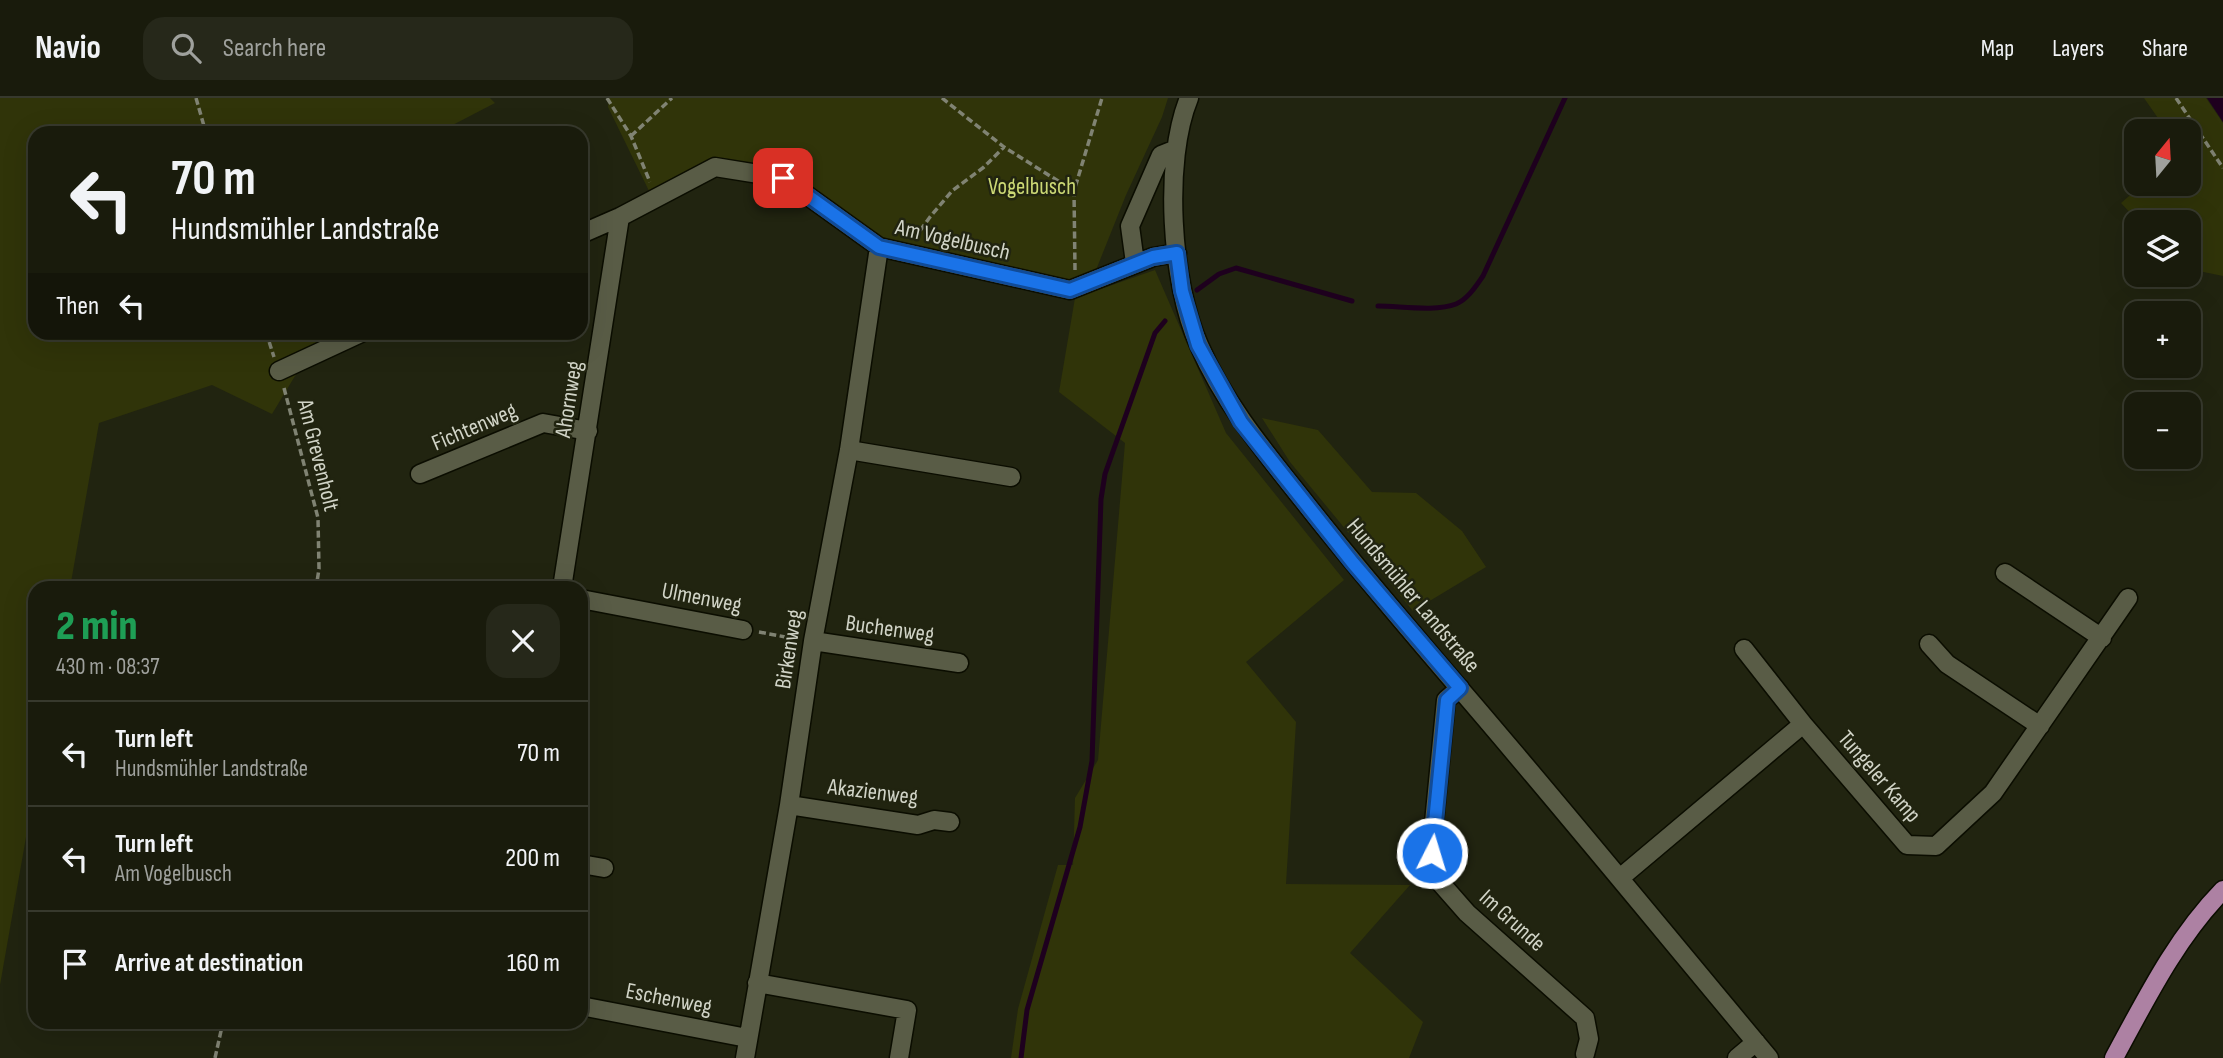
<!DOCTYPE html>
<html lang="en">
<head>
<meta charset="utf-8">
<style>
  :root { --surface:#191b0c; --page:#26281a; --text:#f1f3f6; --muted:#9fa19d; --line:#37392d }
  body { margin:0; font-family:"Sofia Sans Condensed",sans-serif; background:var(--page); color:var(--text); height:100vh; display:flex; flex-direction:column; font-size:26px; white-space:nowrap }
  * { box-sizing:border-box; margin:0 }
  p { font-size:23px; color:var(--muted) }
  .icon { flex:none; width:38px; height:38px; fill:none; stroke:currentColor; stroke-width:2; stroke-linecap:round; stroke-linejoin:round }
  .map { position:relative; flex:1; overflow:hidden }
  .sheet { position:absolute; left:28px; top:483px; width:560px; height:448px; display:flex; flex-direction:column; background:var(--surface); border-radius:21px; box-shadow:0 7px 28px #0002,0 0 0 2px var(--line) }
  .sheet>* { flex:none }
  .hud { position:absolute; left:28px; top:28px; width:560px; height:214px; border-radius:21px; box-shadow:0 7px 28px #0002,0 0 0 2px var(--line); background:#191b0c; color:var(--text); overflow:hidden }
  .needle { width:46px; rotate:18deg }
  .fabs { position:absolute; left:2124px; top:21px; display:grid; gap:14px }
  .fabs a { display:grid; place-items:center; width:77px; height:77px; border-radius:14px; background:var(--surface); box-shadow:0 7px 28px #0002,0 0 0 2px var(--line); font-size:35px }
  .pin { position:absolute; display:grid; place-items:center; width:60px; height:60px; color:#fff; margin:-30px; border-radius:14px; box-shadow:0 4px 10px #0006 }
  .me { position:absolute; width:77px; margin:-38px; rotate:5deg; stroke-linejoin:round; filter:drop-shadow(0 0 5px #0008) }
  .turn { display:flex; align-items:center; gap:24px; height:147px; padding:0 28px; font-size:32px }
  .turn .icon { width:91px; height:91px; stroke-width:2.5 }
  .turn b { display:block; font-size:49px; line-height:60px }
  .then { display:flex; align-items:center; height:66px; padding:0 28px; background:#0003; gap:14px; font-size:26px }
  .round { display:grid; place-items:center; flex:none; width:74px; height:74px; border-radius:21px; background:var(--page) }
  .summary { display:flex; align-items:center; justify-content:space-between; height:119px; padding:0 28px }
  h1 { font-size:42px; font-weight:800; line-height:52px; color:#1e9e55 }
  ul { padding:0; list-style:none }
  li { display:flex; align-items:center; gap:21px; height:105px; padding:0 28px; border-top:2px solid var(--line) }
  li div { flex:1 }
  li b { display:block; font-size:26px }
  li em { font-style:normal }
  header { display:flex; align-items:center; gap:42px; box-sizing:border-box; height:98px; padding:0 35px; background:var(--surface); border-bottom:2px solid var(--line) }
  header strong { font-size:33px }
  nav { display:flex; gap:38px; margin-inline-start:auto; font-size:24px }
  .search { width:490px; height:63px; background:var(--page); display:flex; align-items:center; gap:18px; box-sizing:border-box; padding:0 24px; border-radius:21px; color:var(--muted); font-size:26px }
  .map>svg:first-child { display:block }
  .green { fill:#303409 }
  .water { fill:#1e001e }
  .lines { fill:none; stroke-linecap:round; stroke-linejoin:round }
  .stream { stroke:#1e001e; stroke-width:5 }
  .minor-casing { stroke:#0b0d00; stroke-width:21 }
  .major-casing { stroke:#0b0d00; stroke-width:21 }
  .path { stroke:#808373; stroke-width:3.5; stroke-dasharray:7 3.5; stroke-linecap:butt }
  .minor { stroke:#595c46; stroke-width:18 }
  .major { stroke:#ad81a3; stroke-width:18 }
  .route-casing { stroke:#114b97; stroke-width:18 }
  .route { stroke:#1a73e8; stroke-width:12 }
  .labels { text-anchor:middle; stroke-width:5; stroke-linejoin:round; paint-order:stroke }
  .park-label { font-size:23px; fill:#ccd975; stroke:#212410 }
  .street-label { font-size:23px; fill:#d1d4c7; stroke:#212410 }
</style>
</head>
<body>
<header>
<strong>Navio</strong>
<div class="search"><svg class="icon" aria-label="search" viewBox="0 0 24 24"><circle cx="10" cy="10" r="6"/><path d="M15 15l6 6"/></svg>Search here</div>
<nav><a>Map</a><a>Layers</a><a>Share</a></nav>
</header>
<div class="map">
<svg width="2223" height="960" viewBox="0 0 2223 960">
  <rect width="100%" height="100%" fill="#212410"/>
  <path class="green" d="M0,0H490L495,5L443,32L431,35H35V234L328,236L295,278L272,316L212,287L99,325L70,490H35V688L0,887Z
    M609,0H1168L1162,19L1126,97L1096,172L1069,185L888,150L785,76L718,63L650,95L608,9Z
    M2144,0H2206L2223,25V178L2189,171V124H2139L2121,105L2143,86H2189V33H2167Z
    M1155,172L1226,335L1344,482L1246,564L1296,624L1286,786L1410,787L1350,855L1423,924L1409,960H1011L1018,911L1058,767H1073L1075,700L1098,662L1125,345L1059,294L1075,200Z
    M1262,320L1318,332L1372,394L1416,395L1462,433L1486,469L1413,513L1290,364Z"/>
  <path class="water" d="M2207,0H2223V24Z"/>
  <g class="lines">
    <path class="stream" d="M1197,192L1219,176L1236,170L1352,203
      M1378,208C1400,208 1436,214 1456,206C1468,201 1476,188 1483,178L1565,0
      M1021,960L1027,912L1080,729L1092,663L1101,401L1105,376L1155,235L1165,223"/>
    <defs>
      <path id="minor" d="M1189,0C1163,63 1171,185 1199,247C1224,305 1264,353 1303,402C1354,467 1407,529 1461,592C1565,713 1666,837 1769,960
        M581,136L620,119L715,69L783,80L879,149L1070,192L1153,159L1177,155
        M1135,165L1130,128L1161,57L1176,51
        M279,273L363,234
        M849,352L1011,379
        M420,376L543,325L588,333
        M2005,475L2102,540
        M562,490L620,119
        M581,501L743,532
        M813,543L959,565
        M1929,546L1947,566L2040,628
        M1744,551L1803,626
        M1460,590L1446,602L1431,755L1438,782L1467,815L1585,920L1589,941L1585,956
        M789,707L918,727L934,722L950,724
        M581,766L604,770
        M1620,780L1803,626L1907,747L1936,748L1993,695L2128,500
        M757,885L907,912L899,960
        M581,908L747,940
        M745,960L789,707L813,543L849,352L879,149
        M1737,960L1756,944"/>
      <path id="major" d="M2114,960C2146,901 2176,840 2223,792"/>
    </defs>
    <use href="#minor" class="minor-casing"/>
    <use href="#major" class="major-casing"/>
    <path class="path" d="M196,0L206,35
      M607,0L631,38L650,84
      M942,0L1004,49L1074,93
      M2176,0L2223,70
      M631,38L672,0
      M914,141L930,119L952,93L984,69L1004,49
      M1075,172L1074,93L1102,0
      M266,234L274,259
      M284,290L318,420L319,471L316,490
      M759,534L796,541
      M215,960L223,924"/>
    <use href="#minor" class="minor"/>
    <use href="#major" class="major"/>
  </g>
  <g class="lines">
    <defs>
      <path id="route" d="M783,80L879,149L1070,192L1153,159L1177,155L1182,193L1198,247L1241,324L1353,465L1460,590L1447,602L1432,755"/>
    </defs>
    <use href="#route" class="route-casing"/>
    <use href="#route" class="route"/>
  </g>
  <g class="labels">
    <g class="park-label">
      <text x="1032" y="96">Vogelbusch</text>
    </g>
    <g class="street-label">
      <text transform="translate(953 141) rotate(13)" y="8">Am Vogelbusch</text>
      <text transform="translate(568 301) rotate(-81)" y="8">Ahornweg</text>
      <text transform="translate(474 328) rotate(-23)" y="8">Fichtenweg</text>
      <text transform="translate(319 357) rotate(76)" y="8">Am Grevenholt</text>
      <text transform="translate(1414 497) rotate(50)" y="8">Hundsmühler Landstraße</text>
      <text transform="translate(702 499) rotate(11)" y="8">Ulmenweg</text>
      <text transform="translate(890 530) rotate(8)" y="8">Buchenweg</text>
      <text transform="translate(788 551) rotate(-81)" y="8">Birkenweg</text>
      <text transform="translate(1880 678) rotate(49)" y="8">Tungeler Kamp</text>
      <text transform="translate(873 693) rotate(7)" y="8">Akazienweg</text>
      <text transform="translate(1513 822) rotate(42)" y="8">Im Grunde</text>
      <text transform="translate(669 900) rotate(11)" y="8">Eschenweg</text>
    </g>
  </g>
</svg>
<div class="fabs">
<a><svg class="needle" viewBox="-14 -14 28 28"><path d="M0-13l5 13h-10z" fill="#e53935"/><path d="M0 13l5-13h-10z" fill="#9fa19d"/></svg></a>
<a><svg class="icon" aria-label="layers" viewBox="0 0 24 24"><path d="M12 4l9 5-9 5-9-5zM3 14l9 5 9-5"/></svg></a>
<a>+</a>
<a>−</a>
</div>
<div class="pin" style="left:783px;top:80px;background:#d93025"><svg class="icon" aria-label="arrive" viewBox="0 0 24 24"><path d="M6 21V4h12l-3 4 3 4H6"/></svg></div>
<svg class="me" style="left:1432px;top:755px" viewBox="-20 -20 40 40"><circle r="17" fill="#1a73e8" stroke="#fff" stroke-width="3"/><path d="M0-11L8 9 0 5-8 9z" fill="#fff"/></svg>
<div class="hud">
<div class="turn"><svg class="icon" aria-label="left" viewBox="0 0 24 24"><path d="M17 20v-9H6M10 6l-5 5 5 5"/></svg><div><b>70 m</b>Hundsmühler Landstraße</div></div>
<div class="then">Then<svg class="icon" aria-label="left" viewBox="0 0 24 24"><path d="M17 20v-9H6M10 6l-5 5 5 5"/></svg></div>
</div>
<section class="sheet">
<div class="summary"><div><h1>2 min</h1><p>430 m · 08:37</p></div><a class="round"><svg class="icon" aria-label="close" viewBox="0 0 24 24"><path d="M6 6l12 12M18 6L6 18"/></svg></a></div>
<ul>
<li><svg class="icon" aria-label="left" viewBox="0 0 24 24"><path d="M17 20v-9H6M10 6l-5 5 5 5"/></svg><div><b>Turn left</b><p>Hundsmühler Landstraße</p></div><em>70 m</em></li>
<li><svg class="icon" aria-label="left" viewBox="0 0 24 24"><path d="M17 20v-9H6M10 6l-5 5 5 5"/></svg><div><b>Turn left</b><p>Am Vogelbusch</p></div><em>200 m</em></li>
<li><svg class="icon" aria-label="arrive" viewBox="0 0 24 24"><path d="M6 21V4h12l-3 4 3 4H6"/></svg><div><b>Arrive at destination</b></div><em>160 m</em></li>
</ul>
</section>
</div>
</body>
</html>
